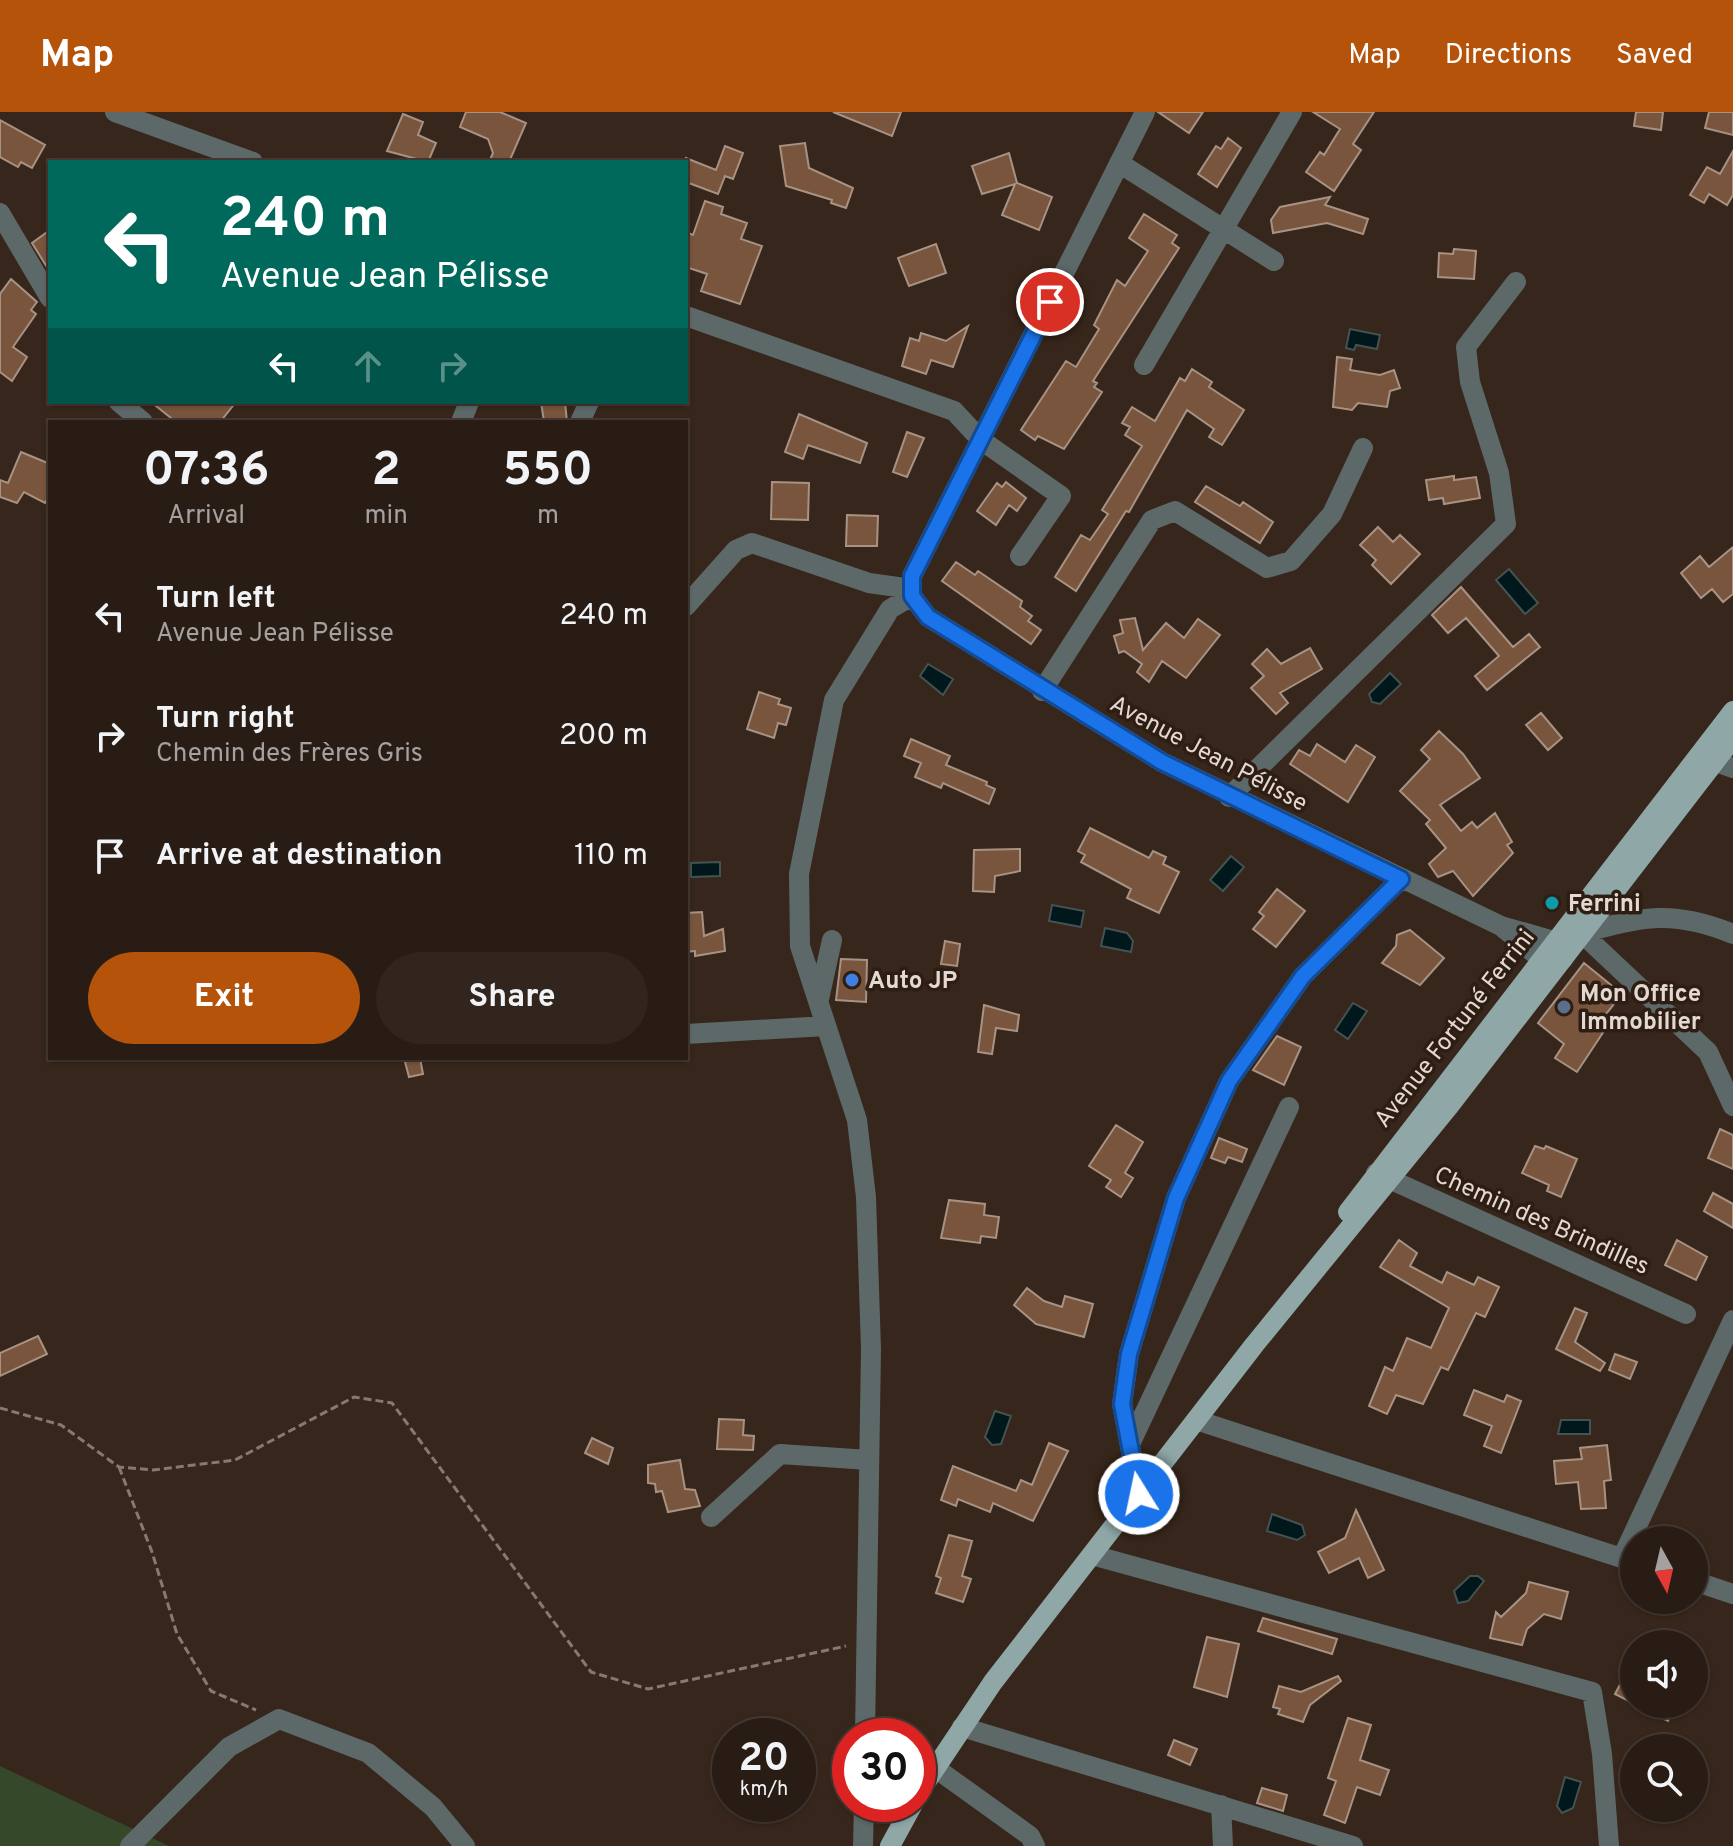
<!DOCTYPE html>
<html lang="en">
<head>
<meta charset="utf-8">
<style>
  :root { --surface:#291c14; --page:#31251d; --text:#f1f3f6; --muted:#a5a1a0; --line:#453a34; --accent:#b45309 }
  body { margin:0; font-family:Overpass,sans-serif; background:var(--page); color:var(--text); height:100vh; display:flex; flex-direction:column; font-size:30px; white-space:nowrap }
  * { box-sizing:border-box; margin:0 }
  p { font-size:26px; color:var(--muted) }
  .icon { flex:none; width:44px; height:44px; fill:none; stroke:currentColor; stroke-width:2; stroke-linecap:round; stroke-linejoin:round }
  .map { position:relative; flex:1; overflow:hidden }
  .side { position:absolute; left:48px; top:308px; width:640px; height:640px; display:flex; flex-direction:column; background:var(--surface); border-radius:0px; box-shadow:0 2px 6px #0004,0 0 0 2px var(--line) }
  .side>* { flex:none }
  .hud { position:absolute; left:48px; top:48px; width:640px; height:244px; border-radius:0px; box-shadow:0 2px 6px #0004,0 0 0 2px var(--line); background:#00695c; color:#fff; overflow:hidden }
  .needle { width:52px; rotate:172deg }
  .buttons { position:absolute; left:1620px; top:1414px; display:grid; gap:16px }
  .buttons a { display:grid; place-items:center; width:88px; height:88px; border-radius:50%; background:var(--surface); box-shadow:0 2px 6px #0004,0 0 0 2px var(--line); font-size:40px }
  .speed { position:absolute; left:712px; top:1606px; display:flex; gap:16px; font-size:40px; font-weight:700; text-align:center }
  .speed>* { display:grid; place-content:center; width:104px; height:104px; border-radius:50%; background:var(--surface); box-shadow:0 2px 6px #0004,0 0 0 2px var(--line); line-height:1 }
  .speed small { font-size:20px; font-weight:400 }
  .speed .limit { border:12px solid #d22; background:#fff; color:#111 }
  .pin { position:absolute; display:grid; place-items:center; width:68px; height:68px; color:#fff; margin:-34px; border:4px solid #fff; border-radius:50%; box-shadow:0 2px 8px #0007 }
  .me { position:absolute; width:88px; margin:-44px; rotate:350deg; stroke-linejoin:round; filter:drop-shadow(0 0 6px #0008) }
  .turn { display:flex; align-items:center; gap:28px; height:168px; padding:0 40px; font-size:36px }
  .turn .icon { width:104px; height:104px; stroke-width:2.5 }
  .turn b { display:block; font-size:56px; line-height:68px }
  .lanes { display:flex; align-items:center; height:76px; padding:0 40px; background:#0003; justify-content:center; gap:40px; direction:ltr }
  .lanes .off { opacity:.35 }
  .eta { display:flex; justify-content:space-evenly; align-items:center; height:136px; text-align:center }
  .eta b { font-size:48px; font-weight:700; line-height:56px }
  .cta { display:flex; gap:16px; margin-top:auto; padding:16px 40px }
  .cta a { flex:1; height:92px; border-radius:48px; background:var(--accent); color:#fff; font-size:32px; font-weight:700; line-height:92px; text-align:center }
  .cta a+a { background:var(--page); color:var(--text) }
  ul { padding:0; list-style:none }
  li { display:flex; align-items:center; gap:24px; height:120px; padding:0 40px }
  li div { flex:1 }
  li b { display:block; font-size:30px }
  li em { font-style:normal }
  header { display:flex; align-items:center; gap:48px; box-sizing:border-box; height:112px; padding:0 40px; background:var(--accent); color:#fff }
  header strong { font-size:38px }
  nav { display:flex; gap:44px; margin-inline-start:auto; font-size:28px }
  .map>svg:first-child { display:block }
  .green { fill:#36482a }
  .water { fill:#00181b; stroke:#445252; stroke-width:2 }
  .building { fill:#78553c; stroke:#a79284; stroke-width:2 }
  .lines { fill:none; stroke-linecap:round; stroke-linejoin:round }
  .path { stroke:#887970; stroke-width:3; stroke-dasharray:8 4; stroke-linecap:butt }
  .minor { stroke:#5d6969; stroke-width:20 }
  .major { stroke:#8fa7a7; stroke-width:20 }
  .route-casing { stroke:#114b97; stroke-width:20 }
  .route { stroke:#1a73e8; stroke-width:14 }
  .culture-dot { fill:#0f9aa8; stroke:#2d1d12; stroke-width:3 }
  .shop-dot { fill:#3f7fe0; stroke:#2d1d12; stroke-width:3 }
  .service-dot { fill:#5c6f8a; stroke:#2d1d12; stroke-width:3 }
  .labels { text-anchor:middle; stroke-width:7; stroke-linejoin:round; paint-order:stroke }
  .street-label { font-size:24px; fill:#e4d9d1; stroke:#2d1d12 }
  .poi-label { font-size:24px; font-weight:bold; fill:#e4d9d1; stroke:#2d1d12; text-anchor:start }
</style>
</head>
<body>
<header>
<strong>Map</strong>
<nav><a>Map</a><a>Directions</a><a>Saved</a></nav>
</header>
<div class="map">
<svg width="1733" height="1734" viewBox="0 0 1733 1734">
  <rect width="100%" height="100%" fill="#37261b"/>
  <path class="green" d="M0,1654L169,1734H0Z"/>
  <path class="water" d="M1350,217L1380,223L1377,237L1356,233L1354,238L1346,236Z
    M1509,457L1538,491L1525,502L1496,468Z
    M928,552L953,567L943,583L920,564Z
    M1390,561L1401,572L1380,592L1372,590L1369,582Z
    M1231,744L1244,755L1223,779L1210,768Z
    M720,750V764L691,765V751Z
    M1052,793L1084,799L1081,815L1049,809Z
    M1105,816L1127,821L1133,829L1131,840L1101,834Z
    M1353,891L1367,899L1348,927L1335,918Z
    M995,1299L1011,1304L1001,1332L992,1333L985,1325Z
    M1561,1308H1590V1322H1558Z
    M1272,1402L1302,1413L1305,1423L1297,1428L1267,1419Z
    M1470,1464H1478L1484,1469L1468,1489L1458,1491L1454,1479Z
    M1565,1665L1581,1670L1573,1696L1562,1701L1557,1694Z"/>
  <path class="building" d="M466,0H500L526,11L509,50H489L493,41L488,27L460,15Z
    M833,0H901L892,24Z
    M1158,0H1203L1189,21Z
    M1313,0H1374L1353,32L1361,38L1334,79L1306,60L1320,40L1324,43L1340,17Z
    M1636,0H1663L1661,18L1634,14Z
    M1709,0H1733V23L1705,16Z
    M403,2L423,10L418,23L436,31L428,50L387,39Z
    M0,8L45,33L32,56L21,50L18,55L0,45Z
    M1228,26L1241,36L1217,75L1198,62L1216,34L1221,37Z
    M805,31L809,56L853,76L846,96L831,91L832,88L786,74L780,34Z
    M725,34L743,41L733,67L725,64L718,82L686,70V46L716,58Z
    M1733,39V83L1727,93L1709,82L1704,91L1690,83L1707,55L1720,62Z
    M1009,41L1017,71L1052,85L1039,118L1002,103L1015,72L982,82L972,54Z
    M1330,85L1325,93L1368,107L1363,122L1327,111L1273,121L1271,108L1280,95Z
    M705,89L723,95L721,102L747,111L741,127L762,134L740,192L701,179L707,162L686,155V120L693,123Z
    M1144,102L1177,123L1172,131L1179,136L1093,269L1097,271L1094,275L1102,280L1064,337L1038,324L1035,328L1021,318L1066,249L1076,255L1099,217L1094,213L1117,168L1125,174L1148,139L1129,126Z
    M50,118V160L32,131Z
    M936,132L946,161L909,174L898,146Z
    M1454,137L1476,139L1474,167L1438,165L1439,141L1453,142Z
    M11,167L37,190L31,198L36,202L13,235L27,245L12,269L0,260V182Z
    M968,214L953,255L931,248L926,262L902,254L910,226L919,229L921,221L946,229Z
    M1337,245L1352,247L1350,258L1380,263L1394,258L1400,276L1390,279L1387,295L1358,291L1352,298L1333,295Z
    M1192,257L1212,270L1209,275L1244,298L1222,333L1209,325L1214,317L1187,298L1129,400L1126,399L1076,479L1055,465L1081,423L1090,428L1108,402L1102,398L1142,334L1125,323L1130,315L1122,311L1132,295L1155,309L1180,266L1185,269Z
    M151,290H236L220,310H176Z
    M541,290H565L567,310H544Z
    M799,302L867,331L860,351L808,333L803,347L785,340Z
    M907,320L924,326L907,365L893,360Z
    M21,340L50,352V383L45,391L24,380L17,391L0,385V368L8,371Z
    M1454,364V368L1476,365L1480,386L1444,392L1443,386L1429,388L1426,368Z
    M772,370L809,371L808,408L771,407Z
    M1006,370L1026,386L1017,399L1009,393L996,413L977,399L997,371L1002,375Z
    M1206,374L1240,394L1243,390L1273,410L1260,431L1195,390Z
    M847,403L878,404L877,434H846Z
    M1378,415L1393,430L1400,423L1420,442L1391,472L1372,453L1376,448L1360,433Z
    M1733,435V482L1723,490L1712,477L1701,486L1681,461L1700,444L1709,455Z
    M956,450L975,463L978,459L1022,489L1020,495L1032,504L1028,509L1041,518L1031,532L942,469Z
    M1461,475L1513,535L1529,522L1540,535L1487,578L1475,564L1499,544L1466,506L1448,521L1432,503Z
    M1135,506L1143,538L1166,511L1184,526L1198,507L1220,523L1186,566L1162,549L1149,570L1137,560L1142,552L1124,539L1119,541L1114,524L1123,521L1120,508Z
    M1310,536L1322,557L1280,581L1288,591L1276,602L1251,576L1264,564L1252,552L1267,537L1281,552Z
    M759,580L780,587L778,592L791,596L786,613L778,611L774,626L747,617Z
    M1541,601L1562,626L1548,638L1526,613Z
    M1439,619L1463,642L1480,666L1440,693L1461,719L1472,710L1477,716L1495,701L1512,730L1507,733L1513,741L1473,784L1453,759L1438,765L1429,752L1446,736L1426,712L1430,708L1400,679L1430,647L1421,638Z
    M911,627L950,644L946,653L987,670L986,673L995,677L989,692L943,671L941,676L915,665L921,651L904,644Z
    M1317,632L1345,650L1356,633L1375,645L1348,690L1290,652L1299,638L1310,644Z
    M1090,716L1149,746L1153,739L1166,745L1163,752L1179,760L1159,801L1127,786L1131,777L1081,750L1085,743L1078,739Z
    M1020,737V759L995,764L994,780L973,779L974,738Z
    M1277,777L1305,799L1276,835L1253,817L1264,804L1259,800Z
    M702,800L704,824L723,817L725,839L695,844V839L686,840V801Z
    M1410,818L1444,846L1420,873L1382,851L1396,834L1397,823Z
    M945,829L960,832L957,854L941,852Z
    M841,847L867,848L866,890L836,888Z
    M1584,851L1622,882L1599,911L1606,916L1577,960L1555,946L1564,932L1538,911Z
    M984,893L1019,903L1017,919L996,916L992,942L978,940Z
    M1277,924L1301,935L1284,973L1253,958Z
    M404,946H420L423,962L409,965Z
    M1116,1013L1143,1030L1125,1061L1133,1066L1121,1085L1106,1075L1111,1068L1089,1054Z
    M1720,1017L1733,1023V1057L1708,1046Z
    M1219,1026L1247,1037L1242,1050L1228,1045L1225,1051L1211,1046Z
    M1535,1034L1544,1037L1546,1034L1577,1047L1561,1085L1547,1079L1549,1073L1522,1061Z
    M1713,1081L1733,1092V1116L1704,1099Z
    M949,1088L985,1092L984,1103L999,1105L996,1126L981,1124L980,1131L941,1126Z
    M1399,1128L1417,1141L1410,1154L1442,1171L1447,1160L1474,1173L1478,1165L1499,1175L1485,1205L1476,1201L1448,1258L1441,1255L1423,1292L1396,1283L1387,1302L1369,1294L1385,1255L1393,1259L1407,1226L1431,1236L1449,1196L1380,1155Z
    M1677,1128L1707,1145L1696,1168L1665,1153Z
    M1027,1176L1044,1189L1062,1195L1065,1184L1093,1192L1084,1225L1036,1212L1014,1193Z
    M1575,1196L1587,1201L1575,1230L1605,1251L1600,1259L1556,1237Z
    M38,1224L47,1242L0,1264V1241Z
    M1615,1242L1637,1250L1630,1267L1609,1258Z
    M1474,1278L1504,1290L1507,1283L1521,1289L1501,1341L1484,1334L1492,1314L1464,1303Z
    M719,1307L744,1308L743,1323L754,1324L753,1338L717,1337Z
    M592,1326L613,1336L608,1352L585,1341Z
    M1049,1331L1068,1339L1033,1409L993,1391L990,1400L958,1387L956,1394L941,1388L953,1354L1016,1379L1021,1368L1032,1373Z
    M1607,1333L1611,1368L1604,1369L1606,1396L1581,1397L1578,1370L1556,1372L1554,1349L1582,1347L1580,1336Z
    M680,1348L685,1377L695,1378L700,1394L668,1400L662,1379L656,1380L655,1372L648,1371V1353Z
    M1356,1398L1384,1458L1368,1466L1359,1446L1329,1461L1318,1440L1345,1426Z
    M949,1423L972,1429L962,1464L971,1467L963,1490L936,1481L941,1466L936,1464Z
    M1529,1470L1568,1480L1561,1507L1544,1502L1527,1517L1522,1533L1490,1526L1496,1500L1501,1505L1526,1481Z
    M1263,1506L1337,1527L1332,1542L1258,1519Z
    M1207,1525L1239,1532L1227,1585L1194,1575Z
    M1634,1546V1592H1677L1668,1609L1615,1582Z
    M1338,1564L1341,1569L1310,1593L1303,1610L1278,1602L1280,1597L1273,1595L1279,1574L1301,1580Z
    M1348,1606L1371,1613L1360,1648L1389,1658L1380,1683L1357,1675L1345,1711L1324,1703L1336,1669L1328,1666Z
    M1174,1628L1197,1637L1190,1653L1168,1643Z
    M1262,1676L1287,1683L1283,1699L1257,1691Z"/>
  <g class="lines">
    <path class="path" d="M0,1296L61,1313L119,1355L153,1358L235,1348L354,1285L392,1291L591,1560L648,1577L846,1534
      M119,1355L152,1440L177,1522L211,1579L256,1598"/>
    <path class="minor" d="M115,0L253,50
      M1119,51L1274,149
      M0,101L50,186
      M686,204L954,299L981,328L1061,384L1020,444
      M1144,253L1292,0
      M119,290L143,310
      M461,310L469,290
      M580,310L589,290
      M912,484L928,505L1162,650L1501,814L1554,829L1563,847L1540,846L1501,814
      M912,484V464L1145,0
      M686,494L736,438L752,431L869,471L912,477
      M1042,579L1152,408L1175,399L1267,456L1291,449L1332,402L1363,336
      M1702,645L1733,656
      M1229,685L1506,412L1499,361L1470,270L1466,235L1516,170
      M1571,811L1708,940L1733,994
      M1582,821C1643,805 1672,797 1733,822
      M819,887L832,828
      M686,922L826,914
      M1376,1061L1686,1202
      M1196,1308L1634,1450
      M1130,1332L1289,995
      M1139,1382L1122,1292L1129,1242L1176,1086L1229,969L1303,864L1401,767
      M711,1405L780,1342L869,1348
      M1092,1443L1592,1580L1602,1642L1609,1734
      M1622,1446L1733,1208
      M1694,1469L1733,1482
      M962,1615L1353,1734
      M865,1624L871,1237L866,1085L857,1008L800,834L799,762L834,588L890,497L912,484
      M934,1655L1030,1724L1035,1734
      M1221,1693L1223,1734
      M130,1734L229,1635L279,1607L368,1641L433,1695L465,1734
      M863,1734L864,1692"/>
    <path class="major" d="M1348,1100L1733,599
      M918,1682L993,1570L1255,1232L1450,993L1733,626
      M890,1734L913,1692"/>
  </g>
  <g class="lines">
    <defs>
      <path id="route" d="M1050,190L912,464V484L928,505L1162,650L1401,767L1303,864L1229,969L1176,1086L1129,1242L1122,1292L1139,1382"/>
    </defs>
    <use href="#route" class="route-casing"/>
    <use href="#route" class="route"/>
  </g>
  <circle class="culture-dot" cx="1552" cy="791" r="8"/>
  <circle class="shop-dot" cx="852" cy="868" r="8"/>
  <circle class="service-dot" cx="1564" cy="895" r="8"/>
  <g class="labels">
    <g class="street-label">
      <text transform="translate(1209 641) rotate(28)" y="8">Avenue Jean Pélisse</text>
      <text transform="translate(1454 916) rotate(-52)" y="8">Avenue Fortuné Ferrini</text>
      <text transform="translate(1542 1108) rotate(24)" y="8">Chemin des Brindilles</text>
    </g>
    <g class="poi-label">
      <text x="1568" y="799">Ferrini</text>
      <text x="868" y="876">Auto JP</text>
      <text x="1580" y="889">Mon Office<tspan x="1580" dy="28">Immobilier</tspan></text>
    </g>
  </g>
</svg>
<div class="buttons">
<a><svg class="needle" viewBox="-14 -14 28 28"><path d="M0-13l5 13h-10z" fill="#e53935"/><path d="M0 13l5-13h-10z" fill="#a5a1a0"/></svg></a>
<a><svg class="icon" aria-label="sound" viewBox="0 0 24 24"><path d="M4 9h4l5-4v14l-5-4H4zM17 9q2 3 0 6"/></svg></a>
<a><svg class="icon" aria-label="search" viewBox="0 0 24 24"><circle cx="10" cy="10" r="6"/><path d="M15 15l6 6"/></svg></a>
</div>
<div class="speed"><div>20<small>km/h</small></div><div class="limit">30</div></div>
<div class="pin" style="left:1050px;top:190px;background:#d93025"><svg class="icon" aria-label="arrive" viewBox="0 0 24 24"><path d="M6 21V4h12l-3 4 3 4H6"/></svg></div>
<svg class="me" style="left:1139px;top:1382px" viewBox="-20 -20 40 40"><circle r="17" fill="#1a73e8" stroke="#fff" stroke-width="3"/><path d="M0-11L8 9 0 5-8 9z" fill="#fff"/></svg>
<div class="hud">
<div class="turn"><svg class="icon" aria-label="left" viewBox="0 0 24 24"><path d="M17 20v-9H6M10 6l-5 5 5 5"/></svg><div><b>240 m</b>Avenue Jean Pélisse</div></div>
<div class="lanes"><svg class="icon" aria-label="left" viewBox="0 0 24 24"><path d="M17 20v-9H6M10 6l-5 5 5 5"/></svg><svg class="icon off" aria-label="ahead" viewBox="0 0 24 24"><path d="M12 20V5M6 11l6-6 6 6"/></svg><svg class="icon off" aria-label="right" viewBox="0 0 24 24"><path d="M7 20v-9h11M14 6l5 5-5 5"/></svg></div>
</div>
<section class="side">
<div class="eta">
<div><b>07:36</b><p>Arrival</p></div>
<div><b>2</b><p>min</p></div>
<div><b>550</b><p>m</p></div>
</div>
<ul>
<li><svg class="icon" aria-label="left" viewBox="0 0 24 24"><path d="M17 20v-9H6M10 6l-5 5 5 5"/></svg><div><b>Turn left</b><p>Avenue Jean Pélisse</p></div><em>240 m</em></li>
<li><svg class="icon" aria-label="right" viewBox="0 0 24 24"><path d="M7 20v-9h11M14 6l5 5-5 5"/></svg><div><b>Turn right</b><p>Chemin des Frères Gris</p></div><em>200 m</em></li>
<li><svg class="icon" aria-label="arrive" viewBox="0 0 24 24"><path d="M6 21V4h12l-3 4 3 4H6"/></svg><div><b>Arrive at destination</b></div><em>110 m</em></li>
</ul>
<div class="cta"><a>Exit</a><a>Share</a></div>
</section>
</div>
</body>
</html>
